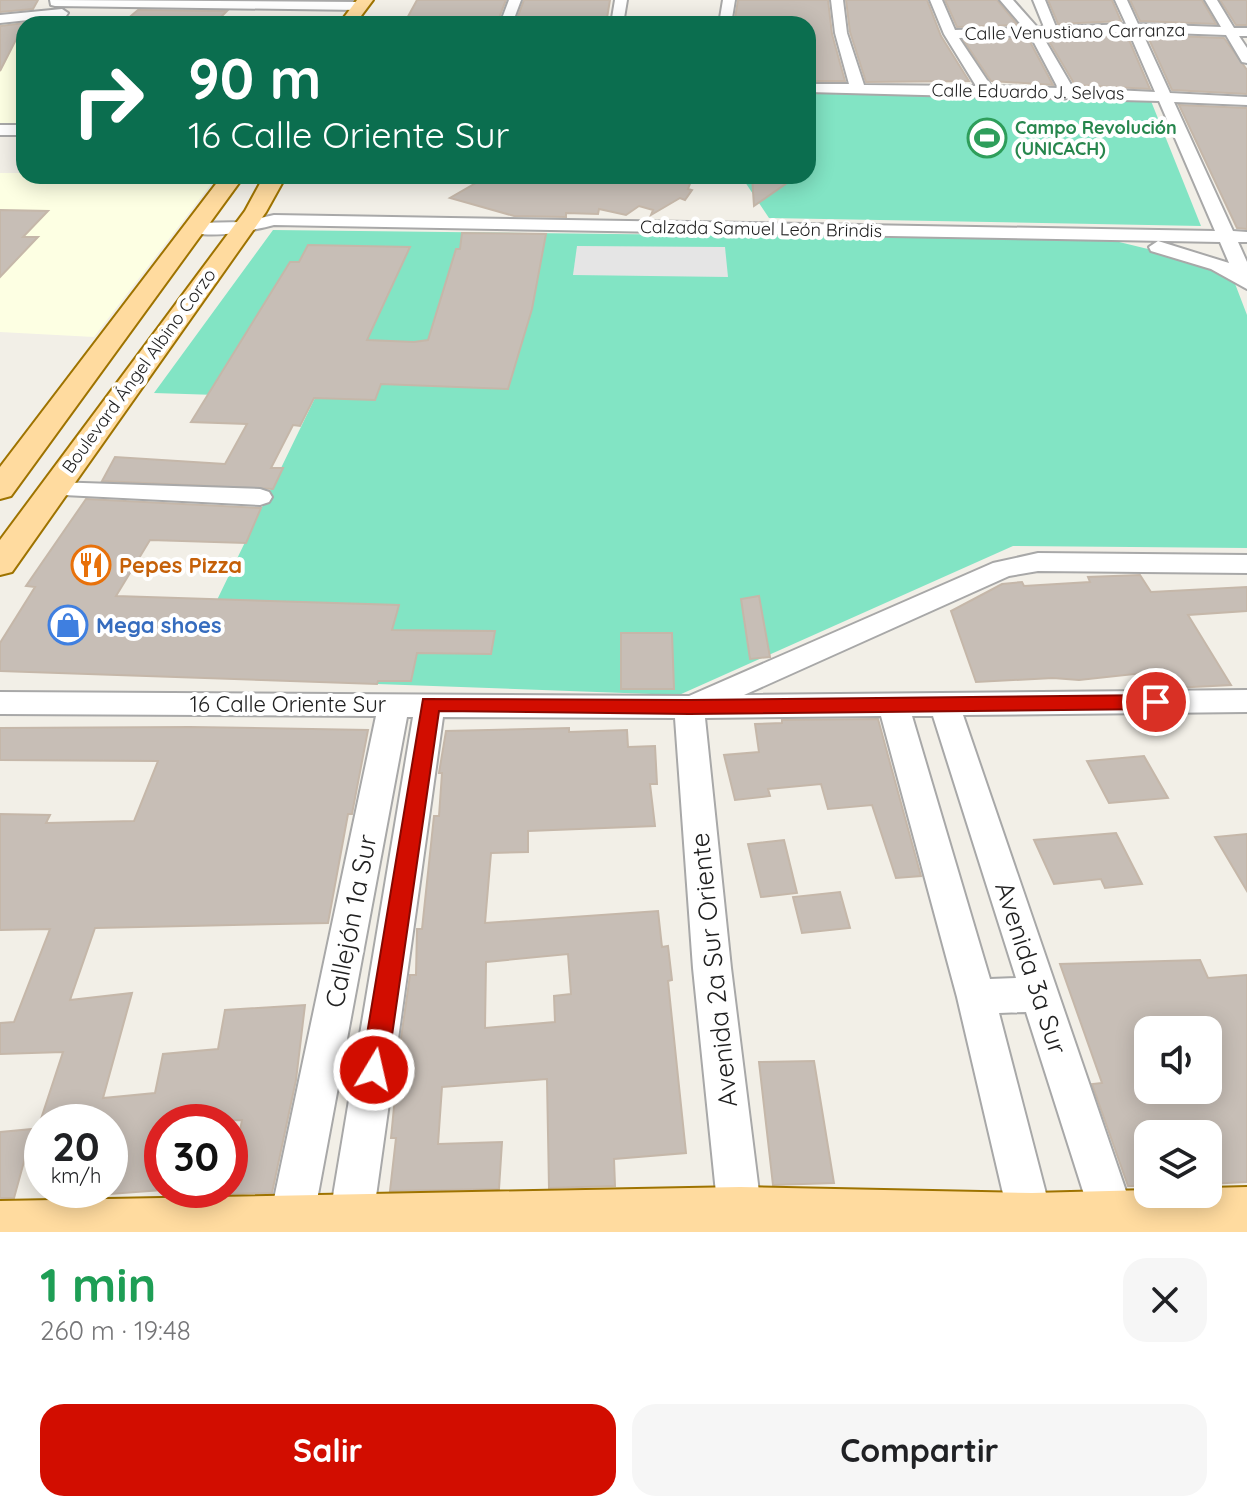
<!DOCTYPE html>
<html lang="es">
<head>
<meta charset="utf-8">
<style>
  :root { --surface:#fff; --page:#f6f6f6; --text:#202124; --muted:#757577; --accent:#d20d00 }
  body { margin:0; font-family:Quicksand,sans-serif; background:var(--page); color:var(--text); height:100vh; display:flex; flex-direction:column; font-size:30px; white-space:nowrap }
  * { box-sizing:border-box; margin:0 }
  p { font-size:26px; color:var(--muted) }
  .icon { flex:none; width:44px; height:44px; fill:none; stroke:currentColor; stroke-width:2; stroke-linecap:round; stroke-linejoin:round }
  .map { position:relative; height:1232px; overflow:hidden }
  .panel { display:flex; flex-direction:column; background:var(--surface); flex:1 }
  .panel>* { flex:none }
  .top-card { position:absolute; left:16px; top:16px; width:800px; height:168px; border-radius:24px; box-shadow:0 4px 20px #0003; background:#0b6e4f; color:#fff; overflow:hidden }
  .buttons { position:absolute; left:1134px; top:1016px; display:grid; gap:16px }
  .buttons a { display:grid; place-items:center; width:88px; height:88px; border-radius:16px; background:var(--surface); box-shadow:0 4px 20px #0003; font-size:40px }
  .speed { position:absolute; left:24px; top:1104px; display:flex; gap:16px; font-size:40px; font-weight:700; text-align:center }
  .speed>* { display:grid; place-content:center; width:104px; height:104px; border-radius:50%; background:var(--surface); box-shadow:0 4px 20px #0003; line-height:1 }
  .speed small { font-size:20px; font-weight:400 }
  .speed .limit { border:12px solid #d22; background:#fff; color:#111 }
  .pin { position:absolute; display:grid; place-items:center; width:68px; height:68px; color:#fff; margin:-34px; border:4px solid #fff; border-radius:50%; box-shadow:0 2px 8px #0007 }
  .me { position:absolute; width:88px; margin:-44px; rotate:9deg; stroke-linejoin:round; filter:drop-shadow(0 0 6px #0008) }
  .turn { display:flex; align-items:center; gap:28px; height:168px; padding:0 40px; font-size:36px }
  .turn .icon { width:104px; height:104px; stroke-width:2.5 }
  .turn b { display:block; font-size:56px; line-height:68px }
  .round { display:grid; place-items:center; flex:none; width:84px; height:84px; border-radius:24px; background:var(--page) }
  .headline { display:flex; align-items:center; justify-content:space-between; height:136px; padding:0 40px }
  h1 { font-size:48px; font-weight:700; line-height:60px; color:#1e9e55 }
  .primary-button { display:flex; gap:16px; margin-top:auto; padding:16px 40px }
  .primary-button a { flex:1; height:92px; border-radius:24px; background:var(--accent); color:#fff; font-size:32px; font-weight:700; line-height:92px; text-align:center }
  .primary-button a+a { background:var(--page); color:var(--text) }
  .map>svg:first-child { display:block }
  .education { fill:#fdffe3 }
  .pitch { fill:#82e4c4 }
  .parking { fill:#e5e5e5 }
  .building { fill:#c7beb6; stroke:#c5b7a9; stroke-width:2; fill-rule:evenodd }
  .lines { fill:none; stroke-linecap:round; stroke-linejoin:round }
  .minor-casing { stroke:#a8a8a8; stroke-width:4 }
  .major-casing { stroke:#9e7300; stroke-width:4 }
  .minor { fill:#fff; fill-rule:evenodd }
  .major { fill:#ffdb9f; fill-rule:evenodd }
  .route { fill:#d20d00; stroke:#880800; stroke-width:2 }
  .labels { text-anchor:middle; stroke-width:8; stroke-linejoin:round; paint-order:stroke }
  .far-street-label { font-size:18px; fill:#212121; stroke:#fff }
  .far-leisure-label { font-size:18px; font-weight:bold; fill:#27864d; stroke:#fff; text-anchor:start }
  .food-label { font-size:22px; font-weight:bold; fill:#c56008; stroke:#fff; text-anchor:start }
  .shop-label { font-size:22px; font-weight:bold; fill:#366cbe; stroke:#fff; text-anchor:start }
  .street-label { font-size:22px; fill:#212121; stroke:#fff }
  .near-street-label { font-size:26px; fill:#212121; stroke:#fff }
</style>
</head>
<body>
<div class="map">
<svg width="1247" height="1232" viewBox="0 0 1247 1232">
  <rect width="100%" height="100%" fill="#f2efe7"/>
  <path class="education" d="M23,22L19,126H0V24Z
    M0,173H24V176L215,179L94,337L0,332Z"/>
  <path class="pitch" d="M808,92L1151,101L1201,226L769,218L741,176H808Z
    M273,230L1111,240L1189,259L1234,281L1247,315V548L1013,546L679,695L377,684L399,606L217,600L315,398L154,393Z"/>
  <path class="parking" d="M577,246L725,247L728,277L573,275Z"/>
  <path class="building" d="M0,0H38L33,9L0,12Z
    M417,0H506L497,23L405,22Z
    M524,0H610L606,24H515Z
    M738,0H828L832,34L845,81H812L808,69V24H734Z
    M846,0H927L941,36L969,81L866,82L850,32Z
    M945,0H997L1018,25L957,27Z
    M1048,0H1112L1121,21L1058,24Z
    M1130,0H1202L1216,24L1140,21Z
    M1220,0H1247V25H1236Z
    M138,10L227,11L214,24L126,20Z
    M25,23L24,24L0,71V26Z
    M1127,35L1150,89L1075,85L1047,38Z
    M1147,35L1224,38L1247,70V94L1172,90Z
    M1028,38L1053,85L991,81L964,41Z
    M1179,105L1247,108V229L1237,228Z
    M488,176H640L663,182L666,176H693L688,189L692,190L685,200L680,198L651,215L653,210L639,206L626,215L599,209L598,214L566,213V217L514,216L450,198Z
    M752,176H797L754,206Z
    M0,210L48,211L23,237H38L0,277Z
    M462,233L546,234L532,309L508,389L381,384L375,400L314,398L300,426L293,425L271,468H283L273,489L102,481L115,457L225,464L247,424L191,422L290,262H299L308,245L410,247L367,340L414,342L428,340L456,249H460Z
    M86,499L261,508L246,543L150,540L116,596L399,605L392,630L495,631L491,654L417,653L411,681H378L377,684L0,671V643L35,587L26,586Z
    M1140,575L1151,592L1247,587V611L1188,615L1231,685L1173,688L1162,671L1079,680L1053,678L976,682L951,611L1002,584L1022,582L1024,586L1090,582L1088,577Z
    M759,596L770,657L750,659L741,599Z
    M621,633H672L674,689H621Z
    M878,719L921,876L896,878L872,805L828,809L821,784L768,789L770,796L735,800L724,755L759,752L755,724L782,723V720Z
    M190,727L368,730L352,814H348L328,923L95,928L70,1000L132,993L103,1098L155,1093L163,1054L218,1049L225,1010L305,1005L296,1080L272,1193L228,1194L242,1120L162,1122V1190L110,1194V1122H40L63,1052L0,1054V1023L14,1022L50,929L0,930V814L50,815L46,823L134,821L158,761L0,760V728Z
    M569,728V732L627,730L628,747L655,746L657,784H650L655,826L528,831V852L491,853L485,923L658,911L662,947L668,946L672,980L668,981L686,1153L614,1159L615,1186L549,1188L547,1079L442,1087L438,1144L502,1142L499,1189L390,1191L396,1138H391L400,1045L410,975H416L417,929H422L434,816H439L442,773H439L446,731ZM568,954L571,994L554,996L555,1022L485,1028L486,962Z
    M1144,756L1168,798L1109,803L1087,761Z
    M1116,833L1142,884L1105,888L1101,879L1054,884L1034,840Z
    M1247,834V891L1215,837Z
    M784,840L797,893L761,897L748,844Z
    M840,892L850,928L802,933L793,897Z
    M1200,960L1208,978L1247,975V1182L1208,1184V1134H1148V1186H1128L1092,1084L1102,1083L1060,964ZM1148,1030H1208V1090H1148Z
    M814,1061L834,1183L773,1185L759,1062Z
    M33,1129L14,1198H0V1132Z"/>
  <g class="lines">
    <defs>
      <path id="minor" d="M50,0L360,2L366,6L360,10L55,6L51,5Z
        M509,0H521L512,24H500Z
        M615,0H627L623,24H611Z
        M723,0H735L731,24H719Z
        M831,0H843L847,33L864,85L976,86L944,34L930,0H942L955,30L1024,28L1000,0H1013L1037,27H1044L1033,0H1045L1056,27L1126,24L1115,0H1127L1138,24L1221,27L1205,0H1217L1234,28H1247V36H1239L1247,48V63L1242,62L1226,35L1142,32L1170,93L1247,97V105L1174,102L1233,231L1247,232V242H1238L1247,262V289L1211,269L1151,251L1149,247L1158,241L1229,263L1220,242L274,225C255,230 200,242 186,228L195,223L243,222L274,215L1215,231L1159,101L808,92V84H849L835,33ZM1129,32L1155,92L1073,88L1042,35ZM1030,35L1058,88L991,86L959,38Z
        M62,9L68,13L66,16L0,23V15Z
        M0,125H24V135H0Z
        M53,482L260,489L269,492L272,497L269,502L260,505L44,494L41,489L44,484Z
        M1038,553L1247,555V573L1038,571L1009,576L744,695L1247,690V712L963,715L1140,1232H1096L1026,1012L999,1013L1056,1232H1012L957,997L881,716L705,718L731,968L764,1232H720L693,968L675,718L443,717L371,1232H327L413,717H407L311,1232H267L376,716L0,714V692L689,696L993,563ZM912,716H933L1016,978L990,979Z"/>
      <path id="major" d="M357,0H373L355,24H339Z
        M222,176H244L11,496L0,499V467Z
        M264,176H286L266,212L12,572L0,575V540L245,211Z
        M740,1187L1032,1193L1148,1190V1194H1208V1188L1247,1187V1232H0V1201Z"/>
    </defs>
    <use href="#minor" class="minor-casing"/>
    <use href="#major" class="major-casing"/>
    <use href="#minor" class="minor"/>
    <use href="#major" class="major"/>
  </g>
  <path class="route" d="M1156,695L1163,697L1166,702L1163,707L1156,709L689,714L439,711L387,1070L383,1078L374,1082L365,1078L361,1070L423,699L689,700Z"/>
  <defs>
    <symbol id="stadium-ring" viewBox="-11 -11 22 22"><circle r="9.5" fill="#fff" stroke="#2e9e5b" stroke-width="1.5"/><path d="M0-5a6.5 5 0 1 0 0 10a6.5 5 0 1 0 0-10ZM-3.5-1.8h7v3.6h-7Z" fill="#2e9e5b"/></symbol>
    <symbol id="restaurant-ring" viewBox="-11 -11 22 22"><circle r="9.5" fill="#fff" stroke="#e8710a" stroke-width="1.5"/><path d="M-5-6h1v4h1v-4h1v4h1v-4h1v5L-1.5 .5V6h-2V.5L-5-1ZM5-6V6H3V1.5H1.5Q1.5-4 5-6Z" fill="#e8710a"/></symbol>
    <symbol id="shop-ring" viewBox="-11 -11 22 22"><circle r="9.5" fill="#fff" stroke="#3f7fe0" stroke-width="1.5"/><path d="M-5-2.5h2.3a2.7 3.5 0 0 1 5.4 0H5L5.5 6h-11ZM-1.5-2.5h3a1.5 2.3 0 0 0-3 0Z" fill="#3f7fe0"/></symbol>
  </defs>
  <g fill-rule="evenodd">
    <use href="#stadium-ring" x="965" y="116" width="44" height="44"/>
    <use href="#restaurant-ring" x="69" y="543" width="44" height="44"/>
    <use href="#shop-ring" x="46" y="603" width="44" height="44"/>
  </g>
  <g class="labels">
    <g class="far-street-label">
      <text transform="translate(1075 32) rotate(-1)" y="6">Calle Venustiano Carranza</text>
      <text transform="translate(1028 92) rotate(1)" y="6">Calle Eduardo J. Selvas</text>
      <text transform="translate(761 229) rotate(1)" y="6">Calzada Samuel León Brindis</text>
      <text transform="translate(139 371) rotate(-54)" y="6">Boulevard Ángel Albino Corzo</text>
    </g>
    <g class="far-leisure-label">
      <text x="1015" y="134">Campo Revolución<tspan x="1015" dy="21">(UNICACH)</tspan></text>
    </g>
    <g class="food-label">
      <text x="119" y="573">Pepes Pizza</text>
    </g>
    <g class="shop-label">
      <text x="96" y="633">Mega shoes</text>
    </g>
    <g class="street-label">
      <text x="288" y="712">16 Calle Oriente Sur</text>
    </g>
    <g class="near-street-label">
      <text transform="translate(351 921) rotate(-79)" y="9">Callejón 1a Sur</text>
      <text transform="translate(1031 968) rotate(72)" y="9">Avenida 3a Sur</text>
      <text transform="translate(714 970) rotate(-96)" y="9">Avenida 2a Sur Oriente</text>
    </g>
  </g>
</svg>
<div class="buttons">
<a><svg class="icon" aria-label="sound" viewBox="0 0 24 24"><path d="M4 9h4l5-4v14l-5-4H4zM17 9q2 3 0 6"/></svg></a>
<a><svg class="icon" aria-label="layers" viewBox="0 0 24 24"><path d="M12 4l9 5-9 5-9-5zM3 14l9 5 9-5"/></svg></a>
</div>
<div class="speed"><div>20<small>km/h</small></div><div class="limit">30</div></div>
<div class="pin" style="left:1156px;top:702px;background:#d93025"><svg class="icon" aria-label="arrive" viewBox="0 0 24 24"><path d="M6 21V4h12l-3 4 3 4H6"/></svg></div>
<svg class="me" style="left:374px;top:1070px" viewBox="-20 -20 40 40"><circle r="17" fill="#d20d00" stroke="#fff" stroke-width="3"/><path d="M0-11L8 9 0 5-8 9z" fill="#fff"/></svg>
<div class="top-card">
<div class="turn"><svg class="icon" aria-label="right" viewBox="0 0 24 24"><path d="M7 20v-9h11M14 6l5 5-5 5"/></svg><div><b>90 m</b>16 Calle Oriente Sur</div></div>
</div>
</div>
<section class="panel">
<div class="headline"><div><h1>1 min</h1><p>260 m · 19:48</p></div><a class="round"><svg class="icon" aria-label="close" viewBox="0 0 24 24"><path d="M6 6l12 12M18 6L6 18"/></svg></a></div>
<div class="primary-button"><a>Salir</a><a>Compartir</a></div>
</section>
</body>
</html>
